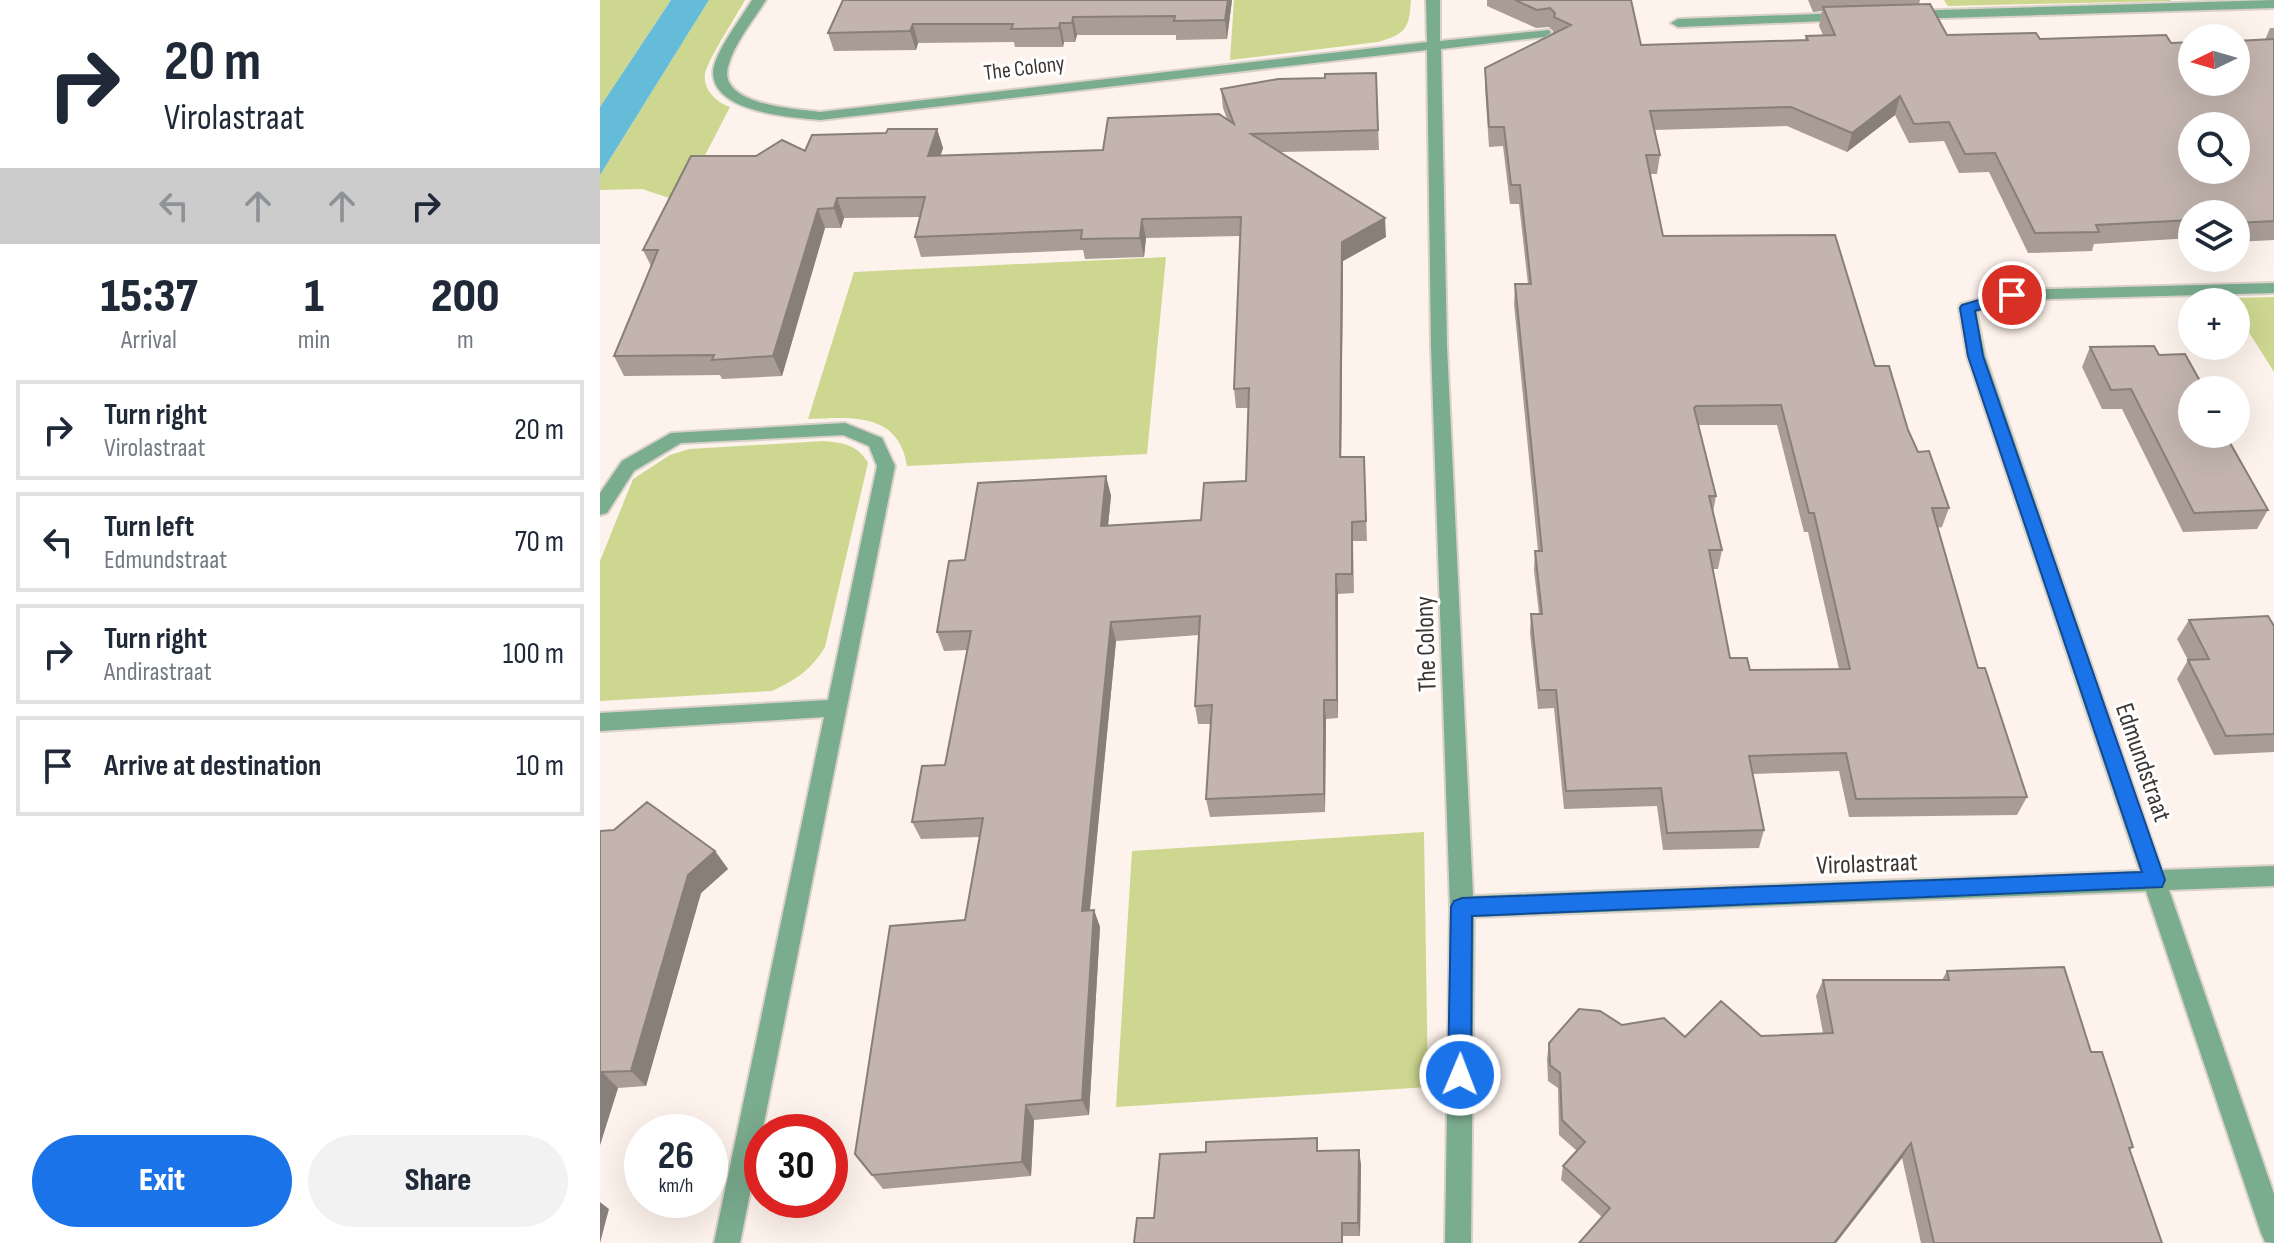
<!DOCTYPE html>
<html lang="en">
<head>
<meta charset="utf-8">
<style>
  :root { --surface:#fff; --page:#f2f2f3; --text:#1f2937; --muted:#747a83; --line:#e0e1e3; --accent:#1a73e8 }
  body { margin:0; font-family:"Sofia Sans Condensed",sans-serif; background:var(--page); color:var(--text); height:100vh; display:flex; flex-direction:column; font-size:30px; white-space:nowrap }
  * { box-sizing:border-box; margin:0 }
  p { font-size:26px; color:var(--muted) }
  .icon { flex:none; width:44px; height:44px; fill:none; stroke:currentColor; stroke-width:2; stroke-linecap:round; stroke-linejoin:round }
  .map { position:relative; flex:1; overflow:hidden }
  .side { display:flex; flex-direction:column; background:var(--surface); width:600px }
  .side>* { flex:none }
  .hud { background:#fff; color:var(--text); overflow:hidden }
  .needle { width:52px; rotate:265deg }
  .controls { position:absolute; left:1578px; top:24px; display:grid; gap:16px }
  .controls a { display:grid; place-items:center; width:72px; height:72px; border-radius:50%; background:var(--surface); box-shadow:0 8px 32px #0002; font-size:40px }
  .speed { position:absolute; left:24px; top:1114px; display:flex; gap:16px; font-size:40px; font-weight:700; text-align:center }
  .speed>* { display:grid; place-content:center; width:104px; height:104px; border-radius:50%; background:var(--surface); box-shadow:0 8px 32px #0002; line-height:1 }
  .speed small { font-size:20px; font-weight:400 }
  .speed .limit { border:12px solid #d22; background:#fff; color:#111 }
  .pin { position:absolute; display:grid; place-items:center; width:68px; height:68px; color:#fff; margin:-34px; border:4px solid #fff; border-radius:50%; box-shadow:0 2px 8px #0007 }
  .me { position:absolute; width:88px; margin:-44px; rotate:1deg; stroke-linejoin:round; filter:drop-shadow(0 0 6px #0008) }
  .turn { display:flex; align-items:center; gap:28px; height:168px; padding:0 32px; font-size:36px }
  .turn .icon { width:104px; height:104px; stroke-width:2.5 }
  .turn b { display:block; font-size:56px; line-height:68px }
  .lanes { display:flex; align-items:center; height:76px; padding:0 32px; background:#0003; justify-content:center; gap:40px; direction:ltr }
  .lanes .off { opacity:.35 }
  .eta { display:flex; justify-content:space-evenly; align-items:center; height:136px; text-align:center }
  .eta b { font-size:48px; font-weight:800; line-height:56px }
  .button { display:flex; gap:16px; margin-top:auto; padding:16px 32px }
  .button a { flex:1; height:92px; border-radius:48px; background:var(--accent); color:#fff; font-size:32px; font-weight:800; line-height:92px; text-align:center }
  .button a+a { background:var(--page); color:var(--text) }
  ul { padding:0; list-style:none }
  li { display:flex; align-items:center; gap:24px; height:100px; margin:0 16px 12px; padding:0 16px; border:4px solid var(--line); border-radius:0px }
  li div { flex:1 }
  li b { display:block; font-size:30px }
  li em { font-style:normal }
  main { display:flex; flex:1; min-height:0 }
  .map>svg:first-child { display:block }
  .green { fill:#ced790 }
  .water { fill:#65bcd8 }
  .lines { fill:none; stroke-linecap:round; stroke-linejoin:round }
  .minor-casing { stroke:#dbd1cb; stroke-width:4 }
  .minor { fill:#7aac8e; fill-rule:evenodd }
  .wall { fill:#a89c95; fill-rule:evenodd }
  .shaded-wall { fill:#887f79 }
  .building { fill:#c3b5ad; stroke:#887f79; stroke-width:2; fill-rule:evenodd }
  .route { fill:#1a73e8; stroke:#114b97; stroke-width:2 }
  .labels { text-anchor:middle; stroke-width:6; stroke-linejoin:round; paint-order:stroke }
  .far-street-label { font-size:22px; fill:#3c3633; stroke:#fff }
  .street-label { font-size:26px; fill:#3c3633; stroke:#fff }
</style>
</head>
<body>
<main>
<section class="side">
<div class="hud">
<div class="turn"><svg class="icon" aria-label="right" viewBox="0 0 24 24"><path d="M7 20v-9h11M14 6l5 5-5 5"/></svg><div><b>20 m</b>Virolastraat</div></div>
<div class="lanes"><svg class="icon off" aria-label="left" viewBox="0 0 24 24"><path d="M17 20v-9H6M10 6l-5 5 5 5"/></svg><svg class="icon off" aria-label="ahead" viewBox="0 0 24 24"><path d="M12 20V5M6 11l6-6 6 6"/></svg><svg class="icon off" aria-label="ahead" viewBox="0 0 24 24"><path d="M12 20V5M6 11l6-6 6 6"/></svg><svg class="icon" aria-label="right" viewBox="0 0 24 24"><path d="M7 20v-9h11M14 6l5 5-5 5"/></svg></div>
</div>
<div class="eta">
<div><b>15:37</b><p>Arrival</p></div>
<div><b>1</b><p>min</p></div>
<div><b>200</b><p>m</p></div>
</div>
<ul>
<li><svg class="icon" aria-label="right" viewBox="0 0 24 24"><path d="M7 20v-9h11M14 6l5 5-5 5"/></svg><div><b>Turn right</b><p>Virolastraat</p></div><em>20 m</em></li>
<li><svg class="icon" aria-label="left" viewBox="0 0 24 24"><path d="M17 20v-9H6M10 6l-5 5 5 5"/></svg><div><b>Turn left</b><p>Edmundstraat</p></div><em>70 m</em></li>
<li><svg class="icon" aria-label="right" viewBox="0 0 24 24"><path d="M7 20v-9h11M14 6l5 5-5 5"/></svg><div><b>Turn right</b><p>Andirastraat</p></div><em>100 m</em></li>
<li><svg class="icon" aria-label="arrive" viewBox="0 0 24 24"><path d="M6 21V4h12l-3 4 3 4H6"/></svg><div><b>Arrive at destination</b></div><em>10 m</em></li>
</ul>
<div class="button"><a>Exit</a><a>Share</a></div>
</section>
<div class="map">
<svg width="1674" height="1243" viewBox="0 0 1674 1243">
  <rect width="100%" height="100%" fill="#fef3ec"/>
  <path class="green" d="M0,0H71L0,107Z
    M109,0H145C137,15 107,61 105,74C103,90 116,102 130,107L81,202L42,189L0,190V175Z
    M634,0H811C809,29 806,34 778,42L630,60Z
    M1344,0H1570L1571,1L1348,6Z
    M566,257L547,454L307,466C299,412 251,417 208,419L254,272Z
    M1674,297V372L1636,312V302H1630L1627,298Z
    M224,441C244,443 258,445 268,463L225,647C212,669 196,680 172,691L0,701V561L33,479L70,455L89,449Z
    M824,832L828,1087L516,1107L532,851Z"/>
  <path class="water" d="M71,0H109L0,175V107Z"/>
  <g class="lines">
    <defs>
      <path id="minor" d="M152,0H166C153,21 134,43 128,67C118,105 196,109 220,112L827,42L826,0H840V41L949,30L951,33L944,37L841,49L847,346L873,896L1540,871L1367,356L1359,308L1361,304L1412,290L1674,283V293L1413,300L1376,311L1385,356L1562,870L1674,866V886L1569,890L1674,1194V1243L1665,1242L1661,1233L1546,891L874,917L871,1243H845L850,907L831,346L827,50L220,120C191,117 113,113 113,72C114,53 142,17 152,0Z
        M1674,0V8L1309,19L1302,15L1309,11Z
        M1245,13L1250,14V20L1078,27L1071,23L1078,19Z
        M245,423L282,438L295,466L140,1243H114L224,717L0,731V713L228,700L277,466L269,446L243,435L81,443L34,471L7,513L0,515V493L22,461L71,433Z"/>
    </defs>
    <use href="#minor" class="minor-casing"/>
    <use href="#minor" class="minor"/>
  </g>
  <path class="wall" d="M243,0H632L627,39L576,40V35H477L475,42H464L463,47H415L414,42L318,43L316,50L234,51L228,33Z
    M887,0H1031L1041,45L1205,40L1206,36L1223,35L1219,26L1222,11L1213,12L1208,0H1320L1319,4L1347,35L1571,43L1665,40L1670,28H1674V240L1636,242V214H1592V238L1494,244L1492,251L1428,253L1389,172L1359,173L1344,141L1309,143L1295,115L1247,152L1187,126L1054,130L1060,155L1057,174H1050L1063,236L1275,366L1318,452L1349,508L1342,527L1337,528L1378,668L1427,797L1417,815L1249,817L1239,771L1153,774L1164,830L1159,848L1063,850L1057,806L964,809L954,708L938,709L930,633L931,614H939L934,570L935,551H938L914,304L915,284H928L919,204H910L903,146L889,147L885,87V68L953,34V31L949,27L936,28L887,6ZM1098,425H1177L1204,532H1208L1239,669L1150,670L1130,658L1112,569H1118L1122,550L1113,512L1116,496Z
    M776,73L779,150L680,152L786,237L743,261L741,457H764L767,541H753L754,593L738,594V718L726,719L725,812L610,817L606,799L611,724H598L595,706L599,635L516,641L490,910H494L500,927L489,1115L434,1120L431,1176L283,1189L255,1154L365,920L380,837L321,839L312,822L345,765L367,650L344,651L337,632L365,560L506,476L511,496L508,526L601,520L646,481L648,408H636L634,389L640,236L546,238L544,257L485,259L483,250L321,257L315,237L320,217L244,218L241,228H225L182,376L122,379L120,375L24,376L14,356L51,266L43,250L156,156L205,151L286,133L337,129L343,148L340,156L503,150L627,119L623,108L621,89Z
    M1490,347L1559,355L1592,390L1668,510L1657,529L1583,532L1522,409H1502L1482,367Z
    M1589,620L1674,626V752L1614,755L1577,679L1588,660L1577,639Z
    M0,831L115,851L128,869L101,893L46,1086L18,1088L0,1145Z
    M1347,971L1491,1052L1533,1147L1530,1150L1562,1243H1321L1302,1158L1236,1243H979L1002,1217L961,1180L963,1166L977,1151L959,1135L958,1088L948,1081L947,1059L949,1043L1022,1025L1085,1037L1161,1036L1223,1033L1216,996L1223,980H1342Z
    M719,1151L761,1164L760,1236H744L554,1218Z"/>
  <path class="shaded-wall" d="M628,0H632L627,39L625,20Z
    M473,17L477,35L475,42L472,23Z
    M460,23L464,42L463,47L459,28Z
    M313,24L318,43L316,50L310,31Z
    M1300,96L1295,115L1247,152L1252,133Z
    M337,129L343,148L334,175L328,156Z
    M237,198L244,218L241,228L234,208Z
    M218,209L225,228L182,376L173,356Z
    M785,218L786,237L743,261L741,477L740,457L742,242Z
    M542,219L546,238L544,257L540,238Z
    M506,476L511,496L506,545L501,526Z
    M736,574L738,594V718L737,700Z
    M511,622L516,641L488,928L482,911Z
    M724,700L726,719L725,812L724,794Z
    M115,851L128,869L101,893L46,1086L31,1071L88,875Z
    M494,910L500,927L489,1115L482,1100Z
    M2,1072L18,1088L0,1145V1078Z
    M426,1105L434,1120L431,1176L422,1162Z
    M1311,1143L1302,1158L1236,1243H1234Z
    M759,1150L761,1164L760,1236L758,1223Z
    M0,1202L9,1209L0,1243Z"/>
  <path class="building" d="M243,0H628L625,20L574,21L575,16L473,17L472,23H460L459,28L411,29L413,24H313L310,31L228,33Z
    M915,0H1031L1041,45L1208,40L1206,36L1235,35L1223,7L1330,4L1347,35L1436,33L1440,39L1566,35L1571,43L1592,42V82H1636V41L1674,39V221L1636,223V214H1592V220L1496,225L1499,232L1435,233L1395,153L1365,154L1349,122L1314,124L1300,96L1252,133L1191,107L1050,111L1060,155H1046L1063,236L1235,235L1275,366H1289L1308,430L1318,452L1329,451L1349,508H1332L1378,668H1385L1427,797L1256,799L1246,753L1149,756L1164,830L1067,833L1061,788L966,791L956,690H939L931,614H942L935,551H942L915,284H931L920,185H911L904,127H889L885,68L971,25L954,17L955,13L950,8L937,10ZM1592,126H1636V170H1592ZM1181,405L1209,513H1214L1250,669L1150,670L1147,658H1130L1109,550H1122L1109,496H1116L1094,408L1096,406Z
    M776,73L778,130L651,134L785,218L742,242L740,457H764L766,521L752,522V574H736L737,700H724V794L606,799L612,705L595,706L600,616L511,622L482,911L494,910L482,1100L426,1105L422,1162L272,1175L255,1154L290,926L365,920L383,818L312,822L322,766L345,765L371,631L337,632L349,561L365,560L378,483L506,476L501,526L601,520L604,483L646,481L649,388L634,389L641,217L542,219L540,238L481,239L482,230L315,237L325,197L237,198L234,208L218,209L173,356L112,360L114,355L14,356L58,250H43L91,156H156L182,140L205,151L212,135L286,133L288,129H337L328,156L503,150L508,118L619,114L634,124L621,89L678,79L725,78V74Z
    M1554,346L1559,355L1585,354L1605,390H1592V434H1625L1668,510L1594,513L1531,389L1511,390L1490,347Z
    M1668,616L1674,626V734L1626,736L1588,660L1609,659L1589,620Z
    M47,802L115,851L88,875L31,1071L2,1072L0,1078V831L14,830Z
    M1464,967L1491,1052H1502L1533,1147L1529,1148L1562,1243H1334L1311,1143L1234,1243H979L1010,1208L963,1166L985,1142L962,1120L960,1073L950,1065L949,1043L979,1009L1000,1011L1022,1025L1064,1018L1085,1037L1121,1001L1161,1036L1233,1033L1223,980H1349L1347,971Z
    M717,1138V1151L759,1150L758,1223H742V1243H534L537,1218H554L560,1154L606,1152V1142Z"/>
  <path class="route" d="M1412,290L1417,292V298L1375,311L1383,356L1565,880L1562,887L872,916L871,1075L868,1083L860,1086L852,1083L848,1075L851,907L854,901L862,898L1542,872L1368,356L1360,308L1362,305Z"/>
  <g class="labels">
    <g class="far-street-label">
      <text transform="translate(424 67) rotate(-7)" y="8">The Colony</text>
    </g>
    <g class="street-label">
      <text transform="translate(825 644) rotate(-92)" y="9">The Colony</text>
      <text transform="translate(1544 762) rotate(71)" y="9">Edmundstraat</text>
      <text transform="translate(1267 863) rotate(-2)" y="9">Virolastraat</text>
    </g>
  </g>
</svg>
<div class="controls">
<a><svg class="needle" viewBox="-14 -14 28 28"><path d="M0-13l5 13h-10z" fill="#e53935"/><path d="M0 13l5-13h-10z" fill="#747a83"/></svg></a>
<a><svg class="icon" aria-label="search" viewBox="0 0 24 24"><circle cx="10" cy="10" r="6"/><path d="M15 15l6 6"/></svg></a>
<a><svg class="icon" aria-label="layers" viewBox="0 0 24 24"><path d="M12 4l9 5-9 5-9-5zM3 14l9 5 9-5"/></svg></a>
<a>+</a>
<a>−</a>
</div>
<div class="speed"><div>26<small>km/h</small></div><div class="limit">30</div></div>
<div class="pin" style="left:1412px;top:295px;background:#d93025"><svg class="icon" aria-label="arrive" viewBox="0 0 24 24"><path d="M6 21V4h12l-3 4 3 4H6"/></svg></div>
<svg class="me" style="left:860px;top:1075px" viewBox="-20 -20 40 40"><circle r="17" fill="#1a73e8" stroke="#fff" stroke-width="3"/><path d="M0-11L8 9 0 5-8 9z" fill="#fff"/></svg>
</div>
</main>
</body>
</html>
